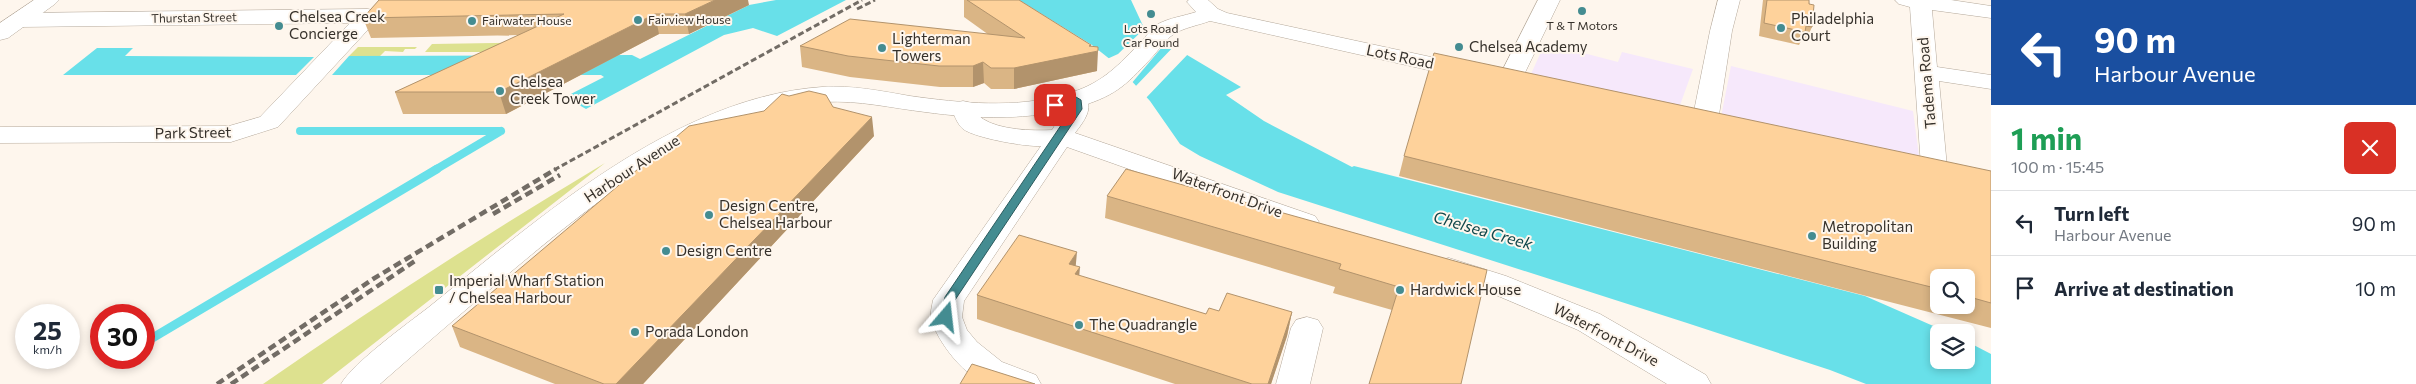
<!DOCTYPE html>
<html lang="en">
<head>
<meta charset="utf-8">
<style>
  :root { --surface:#fff; --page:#f6f6f7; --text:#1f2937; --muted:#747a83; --line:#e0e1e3 }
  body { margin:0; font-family:Commissioner,sans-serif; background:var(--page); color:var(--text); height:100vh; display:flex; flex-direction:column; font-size:19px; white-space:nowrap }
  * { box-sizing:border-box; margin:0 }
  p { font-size:16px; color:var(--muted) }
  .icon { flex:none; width:28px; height:28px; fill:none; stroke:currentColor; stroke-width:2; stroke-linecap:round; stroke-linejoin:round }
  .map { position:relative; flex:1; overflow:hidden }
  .panel { display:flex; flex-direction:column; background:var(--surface); width:425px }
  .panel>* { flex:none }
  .banner { background:#1a4fa0; color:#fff; overflow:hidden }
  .fabs { position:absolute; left:1930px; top:269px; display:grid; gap:10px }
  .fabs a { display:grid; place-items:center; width:45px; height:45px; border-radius:8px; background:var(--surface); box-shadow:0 2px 8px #0003; font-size:25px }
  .speed { position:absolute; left:15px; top:304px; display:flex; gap:10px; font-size:25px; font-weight:700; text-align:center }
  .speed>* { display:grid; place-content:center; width:65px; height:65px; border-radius:50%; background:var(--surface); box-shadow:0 2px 8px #0003; line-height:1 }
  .speed small { font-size:12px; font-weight:400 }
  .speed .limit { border:8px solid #d22; background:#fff; color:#111 }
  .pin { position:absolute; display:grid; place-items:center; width:42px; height:42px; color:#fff; margin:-21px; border-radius:10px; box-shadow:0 2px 8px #0006 }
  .me { position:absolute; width:55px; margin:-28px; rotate:17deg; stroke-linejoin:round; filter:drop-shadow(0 0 4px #0008) }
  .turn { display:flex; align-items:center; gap:18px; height:105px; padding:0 20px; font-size:22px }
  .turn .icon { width:65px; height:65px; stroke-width:2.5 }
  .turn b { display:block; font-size:35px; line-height:42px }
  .round { display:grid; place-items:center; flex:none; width:52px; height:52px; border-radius:8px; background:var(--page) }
  .headline { display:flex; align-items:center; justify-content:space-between; height:85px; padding:0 20px }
  h1 { font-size:30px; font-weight:700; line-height:38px; color:#1e9e55 }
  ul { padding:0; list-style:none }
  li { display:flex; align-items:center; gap:15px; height:65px; padding:0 20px; border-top:1px solid var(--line) }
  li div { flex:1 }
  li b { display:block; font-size:19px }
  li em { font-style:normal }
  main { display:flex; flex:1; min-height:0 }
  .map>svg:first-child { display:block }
  .commercial { fill:#f6e8fb }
  .green { fill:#dde18f }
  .water { fill:#68e0e9 }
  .pier { fill:#fef6ed }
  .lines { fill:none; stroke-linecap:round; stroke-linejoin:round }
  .stream-far1 { stroke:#68e0e9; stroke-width:8 }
  .stream { stroke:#68e0e9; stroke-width:9 }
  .minor-casing { stroke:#b4a89a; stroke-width:1 }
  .tertiary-casing { stroke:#b4a89a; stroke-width:1 }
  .minor { fill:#fff; fill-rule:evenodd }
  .tertiary { fill:#fff; fill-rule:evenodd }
  .rail-far1 { stroke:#726c65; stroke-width:3; stroke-dasharray:6 3; stroke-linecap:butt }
  .rail { stroke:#726c65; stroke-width:4.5; stroke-dasharray:8 4.5; stroke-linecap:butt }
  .wall { fill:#dab585; fill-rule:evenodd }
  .shaded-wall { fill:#b2936c }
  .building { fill:#fed29b; stroke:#b2936c }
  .route { fill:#448c91; stroke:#2c5b5e }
  .poi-dot { fill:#448c91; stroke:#fef6ed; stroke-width:2 }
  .labels { text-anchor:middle; stroke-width:4; stroke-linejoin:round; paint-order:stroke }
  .far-street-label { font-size:12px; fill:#36312b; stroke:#fef6ed }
  .far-poi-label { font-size:12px; fill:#36312b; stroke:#fef6ed; text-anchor:start }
  .poi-label { font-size:15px; fill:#36312b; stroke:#fef6ed; text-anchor:start }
  .street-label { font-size:15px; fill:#36312b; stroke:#fef6ed }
  .water-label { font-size:16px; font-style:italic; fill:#10474b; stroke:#fef6ed }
</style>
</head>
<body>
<main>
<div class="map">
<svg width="1991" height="384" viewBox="0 0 1991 384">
  <rect width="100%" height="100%" fill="#fef6ed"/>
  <path class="commercial" d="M1545,43L1618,62L1622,52L1693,69L1679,108L1531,74Z
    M1731,66L1913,111L1919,156L1721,117Z"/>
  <path class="green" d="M616,41L595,52H425L432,44Z
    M358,47H417L415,49H405L403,52L385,51L380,56H349Z
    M605,163L322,384H263C375,306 488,233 605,163Z"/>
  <path class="water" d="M776,0H846L777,36L753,28L724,35L586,109L565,97L604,77L601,75H332L349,56L632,55L640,59L749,5Z
    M1019,0H1131L1145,30L1241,87L1226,95L1264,121L1352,167L1354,166L1865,296L1947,332H1939V360H1966V341L1991,354V384H1866L1830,370L1687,323L1278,192L1200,156L1180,144L1150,101L1116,64L1092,45Z
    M97,48H133L125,56L314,57L296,75H63Z"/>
  <path class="pier" d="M1146,27L1168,40L1131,84L1107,59L1118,54Z
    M1176,44L1190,52L1145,99L1134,88Z"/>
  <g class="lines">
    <path class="stream-far1" d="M300,131H501
      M435,170L501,131"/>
    <path class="stream" d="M144,343L437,169"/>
    <defs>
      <path id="minor" d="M1538,0H1560L1521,81L1517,86L1509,88L1501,86L1497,81Z
        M1718,0H1740L1732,31L1718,121L1714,126L1705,129L1696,126L1692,121L1710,31Z
        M1895,0H1951L1991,6V18L1932,10L1937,67L1991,75V89L1939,81L1947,167L1943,173L1934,175L1925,173L1921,167L1910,7L1899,4Z
        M368,9L376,11L379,16L376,21L278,127L231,142L0,143V127L229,126L260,117L350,23L20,27L12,25L9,20L12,15L20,13Z
        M1076,93L1085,95C1094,109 1084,121 1075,133L1315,216L1319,222L1315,228L1305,231L1295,228L1067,147L964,301L962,317L967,330L977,342L1002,362L1036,375L1041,384C1025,384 1006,384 990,384C966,380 937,341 931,319C930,313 932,306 933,300L1041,146C1026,147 975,138 963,129C957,124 954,114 951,108L954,103L963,101L972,103C975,108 978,116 983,119C1000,130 1032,131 1052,130L1065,109L1064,100L1067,95Z
        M1449,258L1506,276L1600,314L1706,375L1711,384H1667L1578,330L1484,290L1438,275L1434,268L1438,261Z
        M1307,317L1318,320L1323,328L1310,384H1276L1291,328L1296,320Z"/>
      <path id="tertiary" d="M34,0H59L55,4L8,38L0,40V23Z
        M1189,0H1208L1218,9L1227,13L1468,65L1476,67L1480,72L1476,77L1468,79L1210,21C1199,25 1183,28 1174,34C1166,39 1160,48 1154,55C1129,82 1118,95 1081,106C1030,121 976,119 925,112C891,108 859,100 825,102C710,107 592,204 507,275C464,311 422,347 380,384H341C354,362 407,324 429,307C539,218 676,97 822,87C852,85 881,91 910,96C960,103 1017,109 1066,94C1099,85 1115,69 1138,45C1144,39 1151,29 1158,24C1169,18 1184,16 1196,12L1187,2Z"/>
    </defs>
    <use href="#minor" class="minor-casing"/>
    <use href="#tertiary" class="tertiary-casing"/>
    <use href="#minor" class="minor"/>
    <use href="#tertiary" class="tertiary"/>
    <path class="rail-far1" d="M857,9L875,0
      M554,170L862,0"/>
    <path class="rail" d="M493,214L560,175
      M217,384L373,279L556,169
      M231,384L418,259"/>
  </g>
  <path class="wall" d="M964,0H1019L1091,45L1097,71L1014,89H991L984,83L973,87H940L850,77L802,67L800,46L989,35L964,17Z
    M1763,0H1809L1812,27L1806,40L1802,39L1799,45L1759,36Z
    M749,5L689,34H659L506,114H403L395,92L519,35L371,38L363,18Z
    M833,107L874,136L643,384H555L460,347L452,326L764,111Z
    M1404,156L1991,171V328L1399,176ZM1939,278H1966V305H1939Z
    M1107,196L1487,270L1392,310L1333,293L1335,287L1105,218Z
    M1076,266L1079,276L1206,314L1219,311L1292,312L1287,336L1271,384H1175L977,319V295Z"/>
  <path class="shaded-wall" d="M715,0H748L749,5L689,34L685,14Z
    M655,14L659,34L506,114L499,92Z
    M1091,45L1090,52L1098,51L1097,71L1014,89V68Z
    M983,62L984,83L973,87V66Z
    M872,117L874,136L643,384H616Z
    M1077,252L1075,274L1080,267L1078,290L1069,264Z
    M1292,312L1287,336L1271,384H1268Z"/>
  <path class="building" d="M379,0H715L685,14H655L499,92H395L564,14L363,18Z
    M967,0H1019L1091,45L1089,46L1098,47V51L1014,68H991L983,62L973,66H939L848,56L800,46L850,19L1025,38Z
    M1767,0H1809V4L1814,5L1812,27L1806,26L1805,32L1764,23Z
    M1434,53L1991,171V303L1966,296V278H1939V289L1404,156Z
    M809,91L826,95L833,107L872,117L616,384H604L452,326L689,126L764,111L782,94L789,96Z
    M1126,169L1487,270L1461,384H1369L1399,287L1339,269L1341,264L1107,196Z
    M1019,235L1077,252L1069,264L1080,267L1075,274L1206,314L1209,308L1219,311L1227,293L1292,312L1268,384H1252L977,295Z
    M972,364L1035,384H960Z"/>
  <path class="route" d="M1076,97L1081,100L1082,109L955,300L951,320H942L940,317L945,297L1072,109L1071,104L1055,108L1050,105Z"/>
  <g class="poi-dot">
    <circle cx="1582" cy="11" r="5"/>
    <circle cx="1151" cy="14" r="5"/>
    <circle cx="638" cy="20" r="5"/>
    <circle cx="472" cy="21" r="5"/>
    <circle cx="279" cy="26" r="5"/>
    <circle cx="1781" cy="28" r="5"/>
    <circle cx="1459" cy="47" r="5"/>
    <circle cx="882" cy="48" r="5"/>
    <circle cx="500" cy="91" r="5"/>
    <circle cx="709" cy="215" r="5"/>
    <circle cx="1812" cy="236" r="5"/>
    <circle cx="666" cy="251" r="5"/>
    <rect x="434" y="285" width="10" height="10" rx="2.5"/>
    <circle cx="1400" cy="290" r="5"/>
    <circle cx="1079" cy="325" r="5"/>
    <circle cx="635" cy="332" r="5"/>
  </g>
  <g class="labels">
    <g class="far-street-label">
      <text transform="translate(194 18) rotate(-1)" y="4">Thurstan Street</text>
    </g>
    <g class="far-poi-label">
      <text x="648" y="24">Fairview House</text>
      <text x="482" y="25">Fairwater House</text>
      <text x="1582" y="30" text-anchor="middle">T &amp; T Motors</text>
      <text x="1151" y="33" text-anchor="middle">Lots Road<tspan x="1151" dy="14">Car Pound</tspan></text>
    </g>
    <g class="poi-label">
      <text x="289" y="22">Chelsea Creek<tspan x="289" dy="17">Concierge</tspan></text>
      <text x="1791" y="24">Philadelphia<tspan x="1791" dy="17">Court</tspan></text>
      <text x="892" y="44">Lighterman<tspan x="892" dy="17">Towers</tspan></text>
      <text x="1469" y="52">Chelsea Academy</text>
      <text x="510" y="87">Chelsea<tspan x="510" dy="17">Creek Tower</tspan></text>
      <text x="719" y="211">Design Centre,<tspan x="719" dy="17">Chelsea Harbour</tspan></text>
      <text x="1822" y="232">Metropolitan<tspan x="1822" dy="17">Building</tspan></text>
      <text x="676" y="256">Design Centre</text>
      <text x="449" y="286">Imperial Wharf Station<tspan x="449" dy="17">/ Chelsea Harbour</tspan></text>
      <text x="1410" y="295">Hardwick House</text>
      <text x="1089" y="330">The Quadrangle</text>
      <text x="645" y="337">Porada London</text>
    </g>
    <g class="street-label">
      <text transform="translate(1400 57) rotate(12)" y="5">Lots Road</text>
      <text transform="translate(1927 83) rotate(-95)" y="5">Tadema Road</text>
      <text transform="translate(193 133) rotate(-1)" y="5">Park Street</text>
      <text transform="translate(632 169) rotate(-33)" y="5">Harbour Avenue</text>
      <text transform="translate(1227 193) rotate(20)" y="5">Waterfront Drive</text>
      <text transform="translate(1606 335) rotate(28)" y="5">Waterfront Drive</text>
    </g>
    <g class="water-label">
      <text transform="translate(1483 230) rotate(16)" y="6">Chelsea Creek</text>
    </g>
  </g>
</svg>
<div class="fabs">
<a><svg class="icon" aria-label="search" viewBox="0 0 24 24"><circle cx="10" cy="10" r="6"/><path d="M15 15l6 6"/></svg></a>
<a><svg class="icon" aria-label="layers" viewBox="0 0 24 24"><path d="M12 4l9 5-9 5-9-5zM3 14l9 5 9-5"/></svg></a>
</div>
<div class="speed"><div>25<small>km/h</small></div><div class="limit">30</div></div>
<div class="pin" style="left:1055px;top:105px;background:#d93025"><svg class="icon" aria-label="arrive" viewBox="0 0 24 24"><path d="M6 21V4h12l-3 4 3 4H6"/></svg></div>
<svg class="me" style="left:946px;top:317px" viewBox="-20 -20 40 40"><path d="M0-17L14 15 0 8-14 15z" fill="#448c91" stroke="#fff" stroke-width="4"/></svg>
</div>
<section class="panel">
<div class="banner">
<div class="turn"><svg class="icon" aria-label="left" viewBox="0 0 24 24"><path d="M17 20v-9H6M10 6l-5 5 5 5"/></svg><div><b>90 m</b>Harbour Avenue</div></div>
</div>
<div class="headline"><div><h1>1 min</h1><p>100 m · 15:45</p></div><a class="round" style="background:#d93025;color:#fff"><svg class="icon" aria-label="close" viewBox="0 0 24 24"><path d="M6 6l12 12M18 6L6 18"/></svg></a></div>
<ul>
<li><svg class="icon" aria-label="left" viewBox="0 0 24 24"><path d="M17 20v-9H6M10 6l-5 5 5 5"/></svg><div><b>Turn left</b><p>Harbour Avenue</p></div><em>90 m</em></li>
<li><svg class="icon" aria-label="arrive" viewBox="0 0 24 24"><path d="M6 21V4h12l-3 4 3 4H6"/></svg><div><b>Arrive at destination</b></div><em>10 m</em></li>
</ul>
</section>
</main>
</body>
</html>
